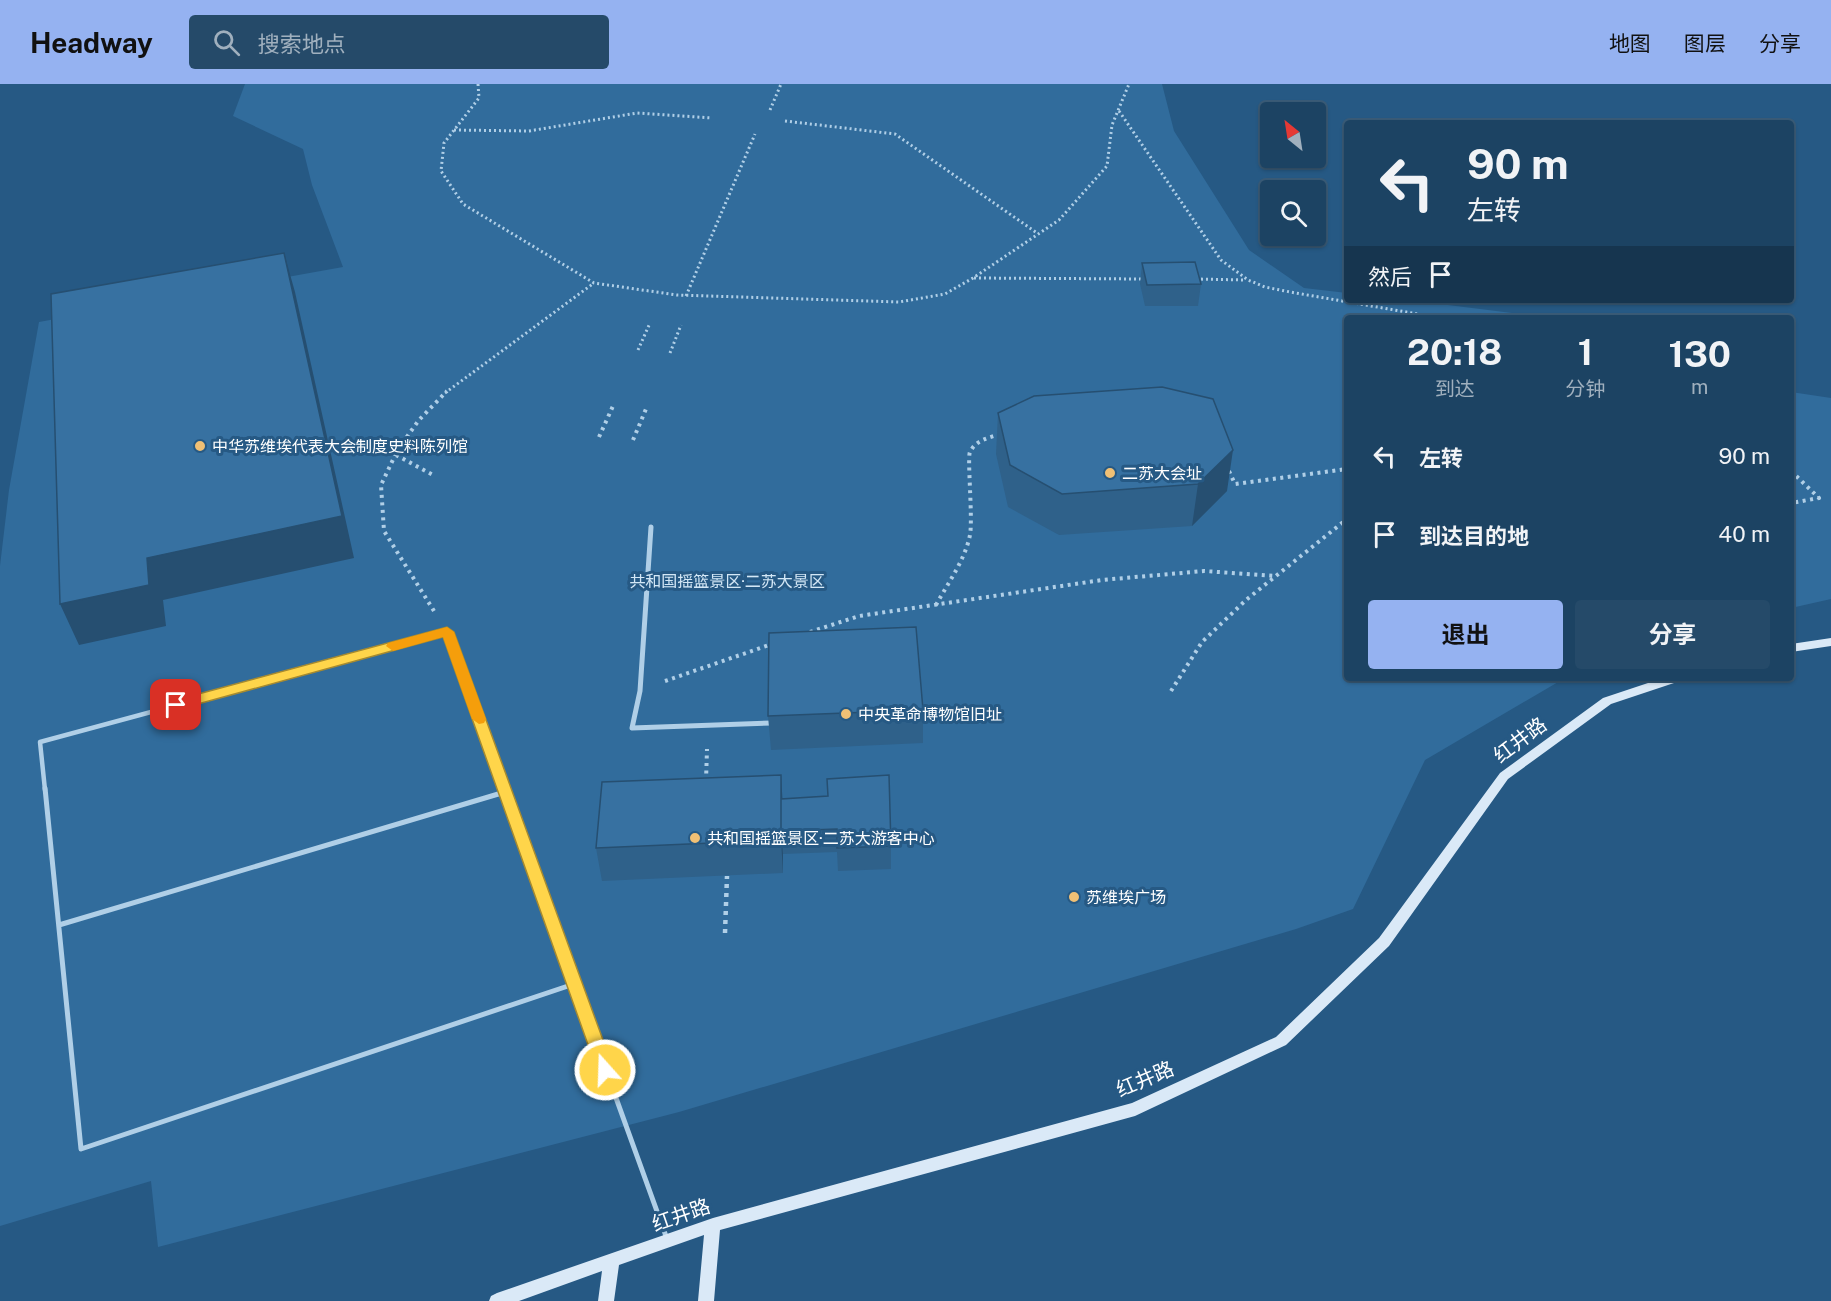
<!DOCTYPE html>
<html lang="zh">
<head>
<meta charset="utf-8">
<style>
  :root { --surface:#1c4363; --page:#254a69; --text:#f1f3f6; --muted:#a0b0be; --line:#3a5c78; --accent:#95b2f1 }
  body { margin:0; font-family:"Public Sans","Noto Sans SC",sans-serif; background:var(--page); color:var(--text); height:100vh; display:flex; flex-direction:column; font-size:22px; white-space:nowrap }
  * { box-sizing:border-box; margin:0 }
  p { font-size:20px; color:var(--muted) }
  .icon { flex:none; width:33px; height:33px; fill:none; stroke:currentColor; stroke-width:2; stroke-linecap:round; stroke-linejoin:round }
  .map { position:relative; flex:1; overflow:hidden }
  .sheet { position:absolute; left:1344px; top:231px; width:450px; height:366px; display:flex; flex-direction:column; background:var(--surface); border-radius:6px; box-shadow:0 2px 4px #0004,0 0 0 2px var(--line) }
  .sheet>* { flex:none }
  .banner { position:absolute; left:1344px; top:36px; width:450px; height:183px; border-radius:6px; box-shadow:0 2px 4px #0004,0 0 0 2px var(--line); background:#1c4363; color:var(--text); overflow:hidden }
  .needle { width:39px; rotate:330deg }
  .controls { position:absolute; left:1260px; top:18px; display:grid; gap:12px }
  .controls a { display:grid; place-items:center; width:66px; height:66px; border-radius:6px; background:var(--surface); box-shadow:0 2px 4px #0004,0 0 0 2px var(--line); font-size:30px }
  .pin { position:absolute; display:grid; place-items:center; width:51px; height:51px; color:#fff; margin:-26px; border-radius:12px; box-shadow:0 3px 9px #0006 }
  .me { position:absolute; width:66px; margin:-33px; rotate:340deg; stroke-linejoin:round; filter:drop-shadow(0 0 4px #0008) }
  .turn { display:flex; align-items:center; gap:21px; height:126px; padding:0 24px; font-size:27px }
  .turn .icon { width:78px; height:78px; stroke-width:2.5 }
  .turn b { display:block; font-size:42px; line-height:51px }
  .then { display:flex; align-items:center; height:57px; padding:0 24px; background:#0003; gap:12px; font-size:22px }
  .eta { display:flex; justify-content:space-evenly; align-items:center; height:102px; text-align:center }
  .eta b { font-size:36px; font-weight:700; line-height:42px }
  .primary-button { display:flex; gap:12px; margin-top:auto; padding:12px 24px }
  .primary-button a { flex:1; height:69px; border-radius:6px; background:var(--accent); color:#111; font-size:24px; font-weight:700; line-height:69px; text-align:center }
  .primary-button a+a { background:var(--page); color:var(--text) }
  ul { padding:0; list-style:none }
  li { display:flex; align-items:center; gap:18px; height:78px; padding:0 24px }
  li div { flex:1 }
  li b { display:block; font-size:22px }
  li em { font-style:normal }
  header { display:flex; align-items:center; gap:36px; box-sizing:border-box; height:84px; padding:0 30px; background:var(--accent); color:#111 }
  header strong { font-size:28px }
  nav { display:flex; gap:33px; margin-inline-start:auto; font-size:21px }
  .search { width:420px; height:54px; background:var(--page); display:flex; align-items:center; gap:15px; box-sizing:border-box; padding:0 21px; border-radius:6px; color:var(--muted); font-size:22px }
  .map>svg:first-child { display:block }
  .green { fill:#316c9c }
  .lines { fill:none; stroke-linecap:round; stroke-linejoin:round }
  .path-far2 { stroke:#b0cfe7; stroke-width:3; stroke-dasharray:2 3; stroke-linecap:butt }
  .path-far1 { stroke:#b0cfe7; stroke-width:4; stroke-dasharray:3 4.5; stroke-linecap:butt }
  .path { stroke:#b0cfe7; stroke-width:4.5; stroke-dasharray:4 5; stroke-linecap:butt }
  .service-far1 { stroke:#b0cfe7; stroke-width:4.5 }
  .service { stroke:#b0cfe7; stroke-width:5 }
  .pedestrian { stroke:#b0cfe7; stroke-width:5 }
  .secondary { fill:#dae9f7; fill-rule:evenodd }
  .wall { fill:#2f618a }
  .shaded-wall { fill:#264f71 }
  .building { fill:#3771a1; stroke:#264f71; stroke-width:1.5 }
  .route { fill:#ffd54a; stroke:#a68a30; stroke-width:1.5 }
  .slow { fill:#f59e0b }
  .poi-dot { fill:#f0c075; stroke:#265984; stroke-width:2 }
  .labels { text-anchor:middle; stroke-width:6; stroke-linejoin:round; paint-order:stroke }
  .poi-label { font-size:16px; fill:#fff; stroke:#265984; text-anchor:start }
  .park-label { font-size:16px; fill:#d3e7f6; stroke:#265984 }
  .near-street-label { font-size:20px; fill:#fff; stroke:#265984 }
</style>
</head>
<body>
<header>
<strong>Headway</strong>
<div class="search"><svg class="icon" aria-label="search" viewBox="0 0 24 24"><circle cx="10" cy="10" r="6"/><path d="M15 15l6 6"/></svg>搜索地点</div>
<nav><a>地图</a><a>图层</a><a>分享</a></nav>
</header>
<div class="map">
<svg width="1831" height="1217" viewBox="0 0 1831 1217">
  <rect width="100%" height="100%" fill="#265984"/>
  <path class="green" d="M245,0H1162L1174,47L1249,166L1304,204L1347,209V216H1408L1552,234H1347V594H1565L1425,676L1353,825L1296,845L679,1028L158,1163L151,1097L0,1142V482L9,406L39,238L343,183L312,101L303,65L233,32Z
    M1791,308L1831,314V515L1791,524Z"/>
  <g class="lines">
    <path class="path-far2" d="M478,0L479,14L444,59L441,87L463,120L594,199L677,211L899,218L945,210L973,194L1059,136L1107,82L1112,41L1129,0
      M770,26L781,0
      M1119,27L1221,176L1248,196L1265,203L1290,208L1441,234
      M785,37L895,50L1037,149
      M454,46L529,47L637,29L712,34
      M974,194L1144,195
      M1196,195L1246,196
      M686,212L755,50
      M638,266L650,239
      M670,269L681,241
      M445,309L594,199"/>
    <path class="path-far1" d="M599,353L613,322
      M633,356L646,325
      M396,371L433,391
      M1229,387L1235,400L1347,385
      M1791,387L1819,414L1791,419
      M936,521C948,499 965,476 970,451C973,434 967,373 970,368C976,356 988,354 1000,350
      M434,527L384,447L381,401L398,365L419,336L447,307
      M810,548L859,532L1102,496L1204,487L1276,492
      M665,597L772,560
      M1171,607L1202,558L1246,516L1347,435
      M706,697L707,665"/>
    <path class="path" d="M725,849L727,792"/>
    <path class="service-far1" d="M45,706L40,658L447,548L504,706"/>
    <path class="service" d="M45,704L81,1065L574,900
      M504,704L667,1155
      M59,841L505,708"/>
    <path class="pedestrian" d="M651,443L640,607L632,644L772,639"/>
    <path class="secondary" d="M1831,554V562L1791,568V560Z
      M1663,594H1682L1680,597L1611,620L1508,695L1389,862L1286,961L1135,1032L720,1146L714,1217H698L704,1151L619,1181L614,1217H598L602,1187L519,1217H489L491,1212L497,1209L713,1134L1132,1019L1276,953L1379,854L1500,689L1603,614Z"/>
  </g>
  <path class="wall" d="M1142,179L1201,200L1198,222H1145L1140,200Z
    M998,329L1227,407L1192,442L1059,451L1008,423L996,370Z
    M923,626V659L771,666L768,632Z
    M783,715L891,762V785L838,787L837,768L783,770V789L602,797L596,764Z"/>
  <path class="shaded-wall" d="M284,169L295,208L354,474L163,516L166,542L79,561L60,520L147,474Z
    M1233,366L1227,407L1192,442L1198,400Z
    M781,691L783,724L781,747L783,770V789L781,756Z"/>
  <path class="building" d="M284,169L342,432L147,474L149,501L60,520L51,210Z
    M1195,178L1201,200L1147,201L1142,179Z
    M1162,303L1213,315L1233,366L1198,400L1062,410L1010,381L998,329L1034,312Z
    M916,543L923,626L768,632L769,549Z
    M781,691V756L596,764L602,698Z
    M889,691L891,762L837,764V745L781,747V715L828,712L827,695Z"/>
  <path class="route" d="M447,543L454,548L614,986L611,991L605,993L599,991L597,986L443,553L176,626L169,621L176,616Z"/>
  <path class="slow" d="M447,543L454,548L486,635L484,639L479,640L472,635L443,553L393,567L386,562L388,559Z"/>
  <g class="poi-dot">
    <circle cx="200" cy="362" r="6"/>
    <circle cx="1110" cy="389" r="6"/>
    <circle cx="846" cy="630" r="6"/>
    <circle cx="695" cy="754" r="6"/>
    <circle cx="1074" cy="813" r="6"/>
  </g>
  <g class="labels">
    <g class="poi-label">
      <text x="212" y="368">中华苏维埃代表大会制度史料陈列馆</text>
      <text x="1122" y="395">二苏大会址</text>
      <text x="858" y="636">中央革命博物馆旧址</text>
      <text x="707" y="760">共和国摇篮景区·二苏大游客中心</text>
      <text x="1086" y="819">苏维埃广场</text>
    </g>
    <g class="park-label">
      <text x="727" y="503">共和国摇篮景区·二苏大景区</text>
    </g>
    <g class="near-street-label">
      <text transform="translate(1520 656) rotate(-37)" y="7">红井路</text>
      <text transform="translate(1145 995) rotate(-23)" y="7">红井路</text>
      <text transform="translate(681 1131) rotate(-19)" y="7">红井路</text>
    </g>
  </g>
</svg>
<div class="controls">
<a><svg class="needle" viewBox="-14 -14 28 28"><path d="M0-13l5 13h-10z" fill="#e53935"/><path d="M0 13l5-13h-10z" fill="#a0b0be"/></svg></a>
<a><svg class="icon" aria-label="search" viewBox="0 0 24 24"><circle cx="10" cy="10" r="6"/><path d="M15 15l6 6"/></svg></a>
</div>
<div class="pin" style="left:176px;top:621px;background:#d93025"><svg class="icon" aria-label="arrive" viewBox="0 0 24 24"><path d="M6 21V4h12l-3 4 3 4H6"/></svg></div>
<svg class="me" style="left:605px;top:986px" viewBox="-20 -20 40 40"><circle r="17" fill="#ffd54a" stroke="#fff" stroke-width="3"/><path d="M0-11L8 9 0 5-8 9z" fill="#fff"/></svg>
<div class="banner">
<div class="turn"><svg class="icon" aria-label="left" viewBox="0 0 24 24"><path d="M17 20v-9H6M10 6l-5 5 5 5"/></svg><div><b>90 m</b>左转</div></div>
<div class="then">然后<svg class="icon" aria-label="arrive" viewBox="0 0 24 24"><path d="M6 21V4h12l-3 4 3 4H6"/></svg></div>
</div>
<section class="sheet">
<div class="eta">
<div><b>20:18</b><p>到达</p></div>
<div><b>1</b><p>分钟</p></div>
<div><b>130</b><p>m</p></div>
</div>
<ul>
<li><svg class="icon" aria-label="left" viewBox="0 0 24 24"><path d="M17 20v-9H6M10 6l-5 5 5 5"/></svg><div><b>左转</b></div><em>90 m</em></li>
<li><svg class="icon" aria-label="arrive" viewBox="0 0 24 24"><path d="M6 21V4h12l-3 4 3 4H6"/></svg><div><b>到达目的地</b></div><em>40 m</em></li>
</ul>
<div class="primary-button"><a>退出</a><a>分享</a></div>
</section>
</div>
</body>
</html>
